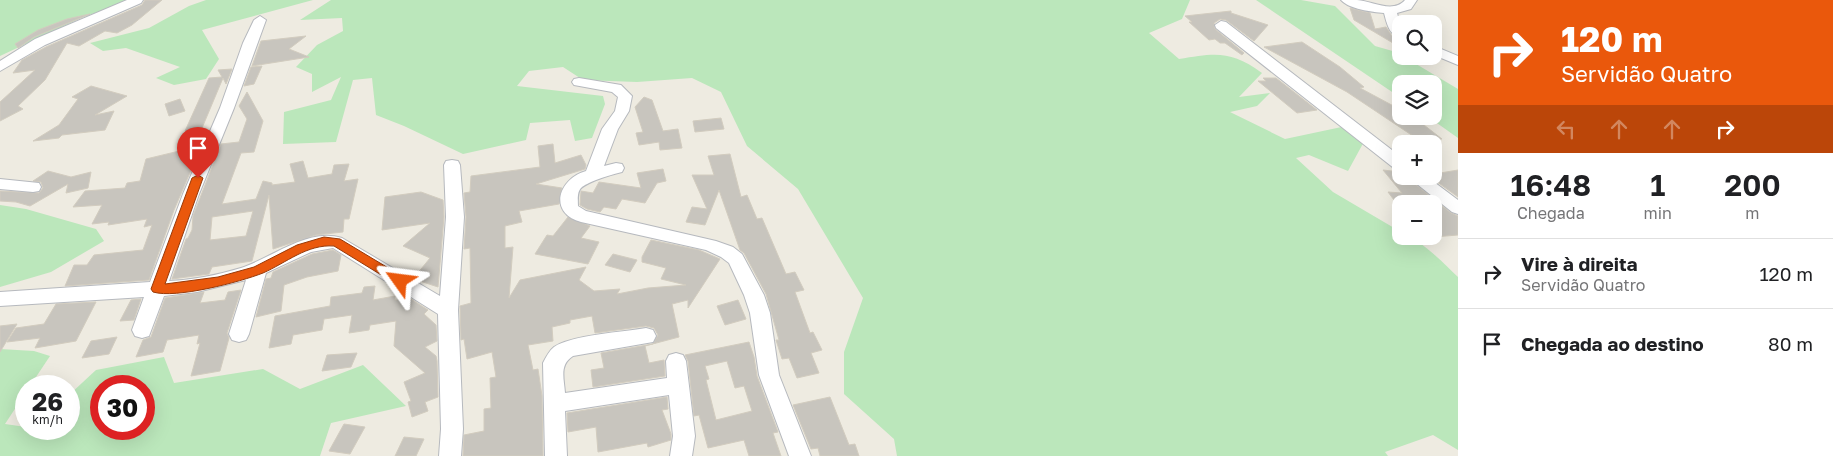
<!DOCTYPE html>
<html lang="pt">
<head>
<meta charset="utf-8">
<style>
  :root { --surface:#fff; --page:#f6f6f6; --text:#202124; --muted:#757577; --line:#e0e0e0 }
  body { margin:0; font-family:"Golos Text",sans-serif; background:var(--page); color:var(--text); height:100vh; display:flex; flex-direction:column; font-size:19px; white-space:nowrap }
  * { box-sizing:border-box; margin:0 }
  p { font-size:16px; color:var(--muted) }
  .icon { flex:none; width:28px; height:28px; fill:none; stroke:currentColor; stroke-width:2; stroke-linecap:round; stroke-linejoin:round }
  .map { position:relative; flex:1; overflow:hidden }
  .side { display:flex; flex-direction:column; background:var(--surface); width:375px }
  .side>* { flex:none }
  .guide { background:#ea580c; color:#fff; overflow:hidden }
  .tools { position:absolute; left:1392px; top:15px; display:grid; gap:10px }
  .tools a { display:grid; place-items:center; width:50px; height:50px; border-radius:10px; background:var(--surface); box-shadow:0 5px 20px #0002; font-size:25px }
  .speed { position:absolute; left:15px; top:375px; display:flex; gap:10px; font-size:25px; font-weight:700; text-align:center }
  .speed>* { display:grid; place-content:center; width:65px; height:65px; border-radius:50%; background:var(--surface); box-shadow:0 5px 20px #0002; line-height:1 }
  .speed small { font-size:12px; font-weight:400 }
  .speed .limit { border:8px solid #d22; background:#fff; color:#111 }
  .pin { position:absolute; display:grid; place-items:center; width:42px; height:42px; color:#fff; margin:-51px -21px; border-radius:50% 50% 50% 0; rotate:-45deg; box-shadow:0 0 5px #0007 }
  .pin .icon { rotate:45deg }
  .me { position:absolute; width:55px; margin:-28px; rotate:301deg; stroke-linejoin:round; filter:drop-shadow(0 0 4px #0008) }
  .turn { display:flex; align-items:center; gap:18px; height:105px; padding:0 20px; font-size:22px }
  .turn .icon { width:65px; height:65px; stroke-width:2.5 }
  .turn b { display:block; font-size:35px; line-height:42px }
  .lanes { display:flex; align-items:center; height:48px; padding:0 20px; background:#0003; justify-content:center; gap:25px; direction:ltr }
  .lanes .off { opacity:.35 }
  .eta { display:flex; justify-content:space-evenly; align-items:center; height:85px; text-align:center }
  .eta b { font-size:30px; font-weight:600; line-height:35px }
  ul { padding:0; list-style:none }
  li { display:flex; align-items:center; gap:15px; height:70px; padding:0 20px; border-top:1px solid var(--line) }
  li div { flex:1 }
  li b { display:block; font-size:19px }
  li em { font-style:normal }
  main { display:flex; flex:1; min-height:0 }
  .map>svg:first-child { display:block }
  .green { fill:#bbe7bb; fill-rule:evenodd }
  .building { fill:#c8c5be; stroke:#d2ccbf; fill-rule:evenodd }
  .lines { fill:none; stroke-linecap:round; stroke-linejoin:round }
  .minor-casing { stroke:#b6b9be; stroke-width:2 }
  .minor { fill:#fff; fill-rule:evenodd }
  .route { fill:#ea580c; stroke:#983908 }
</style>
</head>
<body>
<main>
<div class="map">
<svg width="1458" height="456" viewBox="0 0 1458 456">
  <rect width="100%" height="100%" fill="#eeebe1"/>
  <path class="green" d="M0,0H133L83,17L0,56Z
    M206,0H313L202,30L219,59L206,79L174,85L156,78L180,67L126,48L103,51L90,43L149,28L189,6Z
    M331,0H1190L1182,19L1149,33L1179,59C1215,53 1231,50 1262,73L1239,97L1270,93L1257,106L1230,112L1285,139L1351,125L1366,138L1348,171L1309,155L1296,158L1333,192L1401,232V236C1419,236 1445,265 1458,277V450L1433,435L1385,452L1388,456H897L894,439L844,394V352L863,298L798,189L747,146L721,92L692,78L637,82L583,80L563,67L529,71L517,86L603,96L605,104L592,138L575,141L570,120L530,123L526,140L463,154L404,126L376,115L372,78L353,80L336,142L283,144L284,112L331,100L341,77L312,92V74L296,67L317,45L343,31L342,18L300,20Z
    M1256,0H1301L1335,6L1375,46L1396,52L1458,89V138L1427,116H1434V84H1401V98Z
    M0,205L26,209L96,229L104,241L51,272L0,287Z
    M0,349L34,351L50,356L30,386H26V392L5,424L26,427V429H69V395L96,370L164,357L174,383L263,369L300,389L363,365L406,406L331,423L320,456H0ZM101,386H144V429H101Z"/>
  <path class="building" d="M145,0H162L132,25L117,33L105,31L79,46L67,43L45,80L18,106L23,109L0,121V102L35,70L13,73L22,60L46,47L142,5Z
    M1350,8L1370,13L1375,29L1386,27L1392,36L1401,41L1393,43L1354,20Z
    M1231,11V13L1268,25L1254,41L1226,20L1220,19L1214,23L1215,29L1244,53L1242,55L1225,43H1220L1215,39L1209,40L1189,22H1192L1185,16Z
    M90,14L34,37L18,48L15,44L38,30L67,19Z
    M306,36L289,49L309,57L252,66L261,41Z
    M1302,42L1340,67L1364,87L1360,88L1401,110V117L1415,118L1442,139L1416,138L1347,92L1264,47Z
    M262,66L254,84L244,86L251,67Z
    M232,69L226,84L223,78L202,128L207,133L174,210L149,280L65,286L74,265H87L94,255L143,250L152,225L144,227L147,219L108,225L109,222L92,224L102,205L73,207L85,191L125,188L127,183L140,181L146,159L200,146L185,131L209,78L222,77L218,70Z
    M1263,78H1276L1317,110L1297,113L1258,81H1266Z
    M91,86L127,96L95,115L114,111L105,130L62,135L59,138L33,141L59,125L78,99L72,97Z
    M247,92L263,121L254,152L241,153L222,204L256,199L263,181L272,183V185L295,182L290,164L303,161L308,178L332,174L334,165L349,164L344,181L358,179L349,219H344L343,232L316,235L273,249L269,195L252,261L212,267L209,274L172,279L186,239L188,238L192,230L193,216L221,144L239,142L247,119L239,106ZM253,211L246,236L210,240L212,217Z
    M644,97L652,100L663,131L678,129L682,148L660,150L659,142L639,145L636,133L643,132L635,107Z
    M180,99L185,111L169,116L165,104Z
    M721,118L724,129L695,132L693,121Z
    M553,144L555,163L581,155L586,165L585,169L536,184L562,188L559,204L519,211L522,222L505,226V248L513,247L509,298L520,280L586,267L579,280L594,291L620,289L617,294L648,288L686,285L661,279L666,268L642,262V257L651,240L699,250L720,259L688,308V300L672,304L679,337L645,346L649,363L664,360L665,376L593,387L591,370L604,368L601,353L653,344L658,335L654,328L646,326L595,333L592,316L570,320V323L552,327L553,341L528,345L533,370L538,369L542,396L543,456H463L464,435L484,431V409L491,408L490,378L496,377L492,352L467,359L464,339L461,340L460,306L471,303L470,248L464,249L466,217L464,193L470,192L471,176L540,167L538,146Z
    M730,154L741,197L747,195L757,219L762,218L786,274L795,272L804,290L795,292L810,333L813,332L822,350L811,353L819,373L797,378L789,358L782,359L776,340H779L766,294L744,253L740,250L719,190L705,225L686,222L692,207L707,209L692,175H714L708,156Z
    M663,169L666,181L657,183L645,203L622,199L616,209L604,207L600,212L587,209L580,205L581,191L593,193L599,182L641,188L637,173Z
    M1383,170L1401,172V176H1405L1451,213L1458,216V235L1434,237V204H1397L1388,192L1402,193Z
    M1458,170V197L1429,176H1434V174Z
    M48,171L71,177L91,172L88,188L66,193L68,184L30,206L16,202L0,201V191L39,193L43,188L41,182L33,181Z
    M421,192L443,200L444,217L438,287L417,280V274L430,258L403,246L430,223L382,230L385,197Z
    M568,217L590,226L581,238L599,242L588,264L535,254L547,235L553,236Z
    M333,250L341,255L338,271L307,277L284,285L281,311L256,317L266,279L271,278L273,272L312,254Z
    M613,254L637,260L630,272L605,265Z
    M375,286L373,300L395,296V300L411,299L428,310L424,314L436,325L437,341L425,347L436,356L437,361L438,397L425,402L428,411L412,417L408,402L411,401L404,382L425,373L394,346L396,321L370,325L369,330L349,333L352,315L324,319L322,330L293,335L291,344L269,348L275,316L330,306L331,297L362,293L364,287Z
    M241,290L227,333L229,338L220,371L191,376L200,343L197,344L199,335L167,340L163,352L136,357L143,340L151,337L165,298L204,292L200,303L225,300L228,292Z
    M141,299L134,320L120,321L131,300Z
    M738,300L746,319L725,325L717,306Z
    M96,302L76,341L35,348L40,338L7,342L16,328L44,324L56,304Z
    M17,324L0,352V326Z
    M117,337L109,354L82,358L91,341Z
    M749,342L754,357L757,376L778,432L773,433L781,456H749L744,440L708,448L699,415L694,416L688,361L685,355ZM727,361L735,388L744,386L752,411L716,420L706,380L709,379L705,366Z
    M357,353L351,367L322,371L327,355Z
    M667,397L668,409L662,410L671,434V440L648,447L647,443L598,452L596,427L568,432L567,413Z
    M830,397L849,445L855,444L859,456H820L818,448L811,449L793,405Z
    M344,424L365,427L350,454L329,451Z
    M404,437L424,439L416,456H395Z"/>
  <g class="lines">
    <defs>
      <path id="minor" d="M127,0H143L141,3L45,45L0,71V61L35,39Z
        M1341,0C1346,0 1352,0 1357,0C1372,1 1393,14 1405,0H1417L1411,9L1397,13L1401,27V38C1389,35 1387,24 1384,13C1372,12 1349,9 1341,0Z
        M260,16L266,20L234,108L199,194L169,281C193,280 218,275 241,268C272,258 308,227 342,238L440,296L446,217L444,165L446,161L452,160L458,161L460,165L464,217L458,310L463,429L461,456H439L441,429L438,314L333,248L311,252L266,273L249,334L246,340L239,342L232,340L229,334L246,280L197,292L164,296L149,336L142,338L135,336L132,330L144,297L0,306V292L150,282L183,194L220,108L243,43L254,20Z
        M1221,21L1226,22L1401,157V170L1395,169L1216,28L1215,25Z
        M1434,46L1458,56V65L1434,55Z
        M579,78L621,85L632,96L629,111L618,129L604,166L616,163L622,164L624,168L622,172C613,174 604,177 596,180C580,187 577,187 578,206L586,211L716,241L733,247L742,254L764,295L770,313L779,375L811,456H789L759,375L750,313L744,295L729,263L721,257L706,250L581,222C548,213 558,179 586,171L602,129L615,111L618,97L612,92L574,85L572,82L574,79Z
        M1407,176H1426L1458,200V214L1452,212Z
        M0,179L39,183L41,187L39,191L33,192L0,189Z
        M646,328L653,330L656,336L653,342L573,356C559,365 564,378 565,393L667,378L666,361L669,355L676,353L683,355L686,361L695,436L692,456H670L673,436L669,395L565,411L567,456H545L543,363C546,357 549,351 554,347C571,335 624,332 646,328Z"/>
    </defs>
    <use href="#minor" class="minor-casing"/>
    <use href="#minor" class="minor"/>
  </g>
  <path class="route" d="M198,175L203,178L165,284L218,277L254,267L297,245L324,237L340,239L405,278L406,281L405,284H396L334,246C307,244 286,263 263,273C240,282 176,299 153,292L151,289L192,178Z"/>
</svg>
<div class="tools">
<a><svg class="icon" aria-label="search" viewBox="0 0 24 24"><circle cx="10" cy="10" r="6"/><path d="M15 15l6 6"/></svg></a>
<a><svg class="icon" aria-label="layers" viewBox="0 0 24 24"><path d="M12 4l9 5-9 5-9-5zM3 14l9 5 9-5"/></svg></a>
<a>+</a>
<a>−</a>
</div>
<div class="speed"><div>26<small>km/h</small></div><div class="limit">30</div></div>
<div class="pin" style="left:198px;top:178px;background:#d93025"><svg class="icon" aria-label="arrive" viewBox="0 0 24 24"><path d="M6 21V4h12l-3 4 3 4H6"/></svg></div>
<svg class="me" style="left:400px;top:281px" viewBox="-20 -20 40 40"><path d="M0-17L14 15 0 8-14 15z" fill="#ea580c" stroke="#fff" stroke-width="4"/></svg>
</div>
<section class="side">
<div class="guide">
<div class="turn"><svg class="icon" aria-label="right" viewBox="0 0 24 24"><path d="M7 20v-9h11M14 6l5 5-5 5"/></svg><div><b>120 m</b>Servidão Quatro</div></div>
<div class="lanes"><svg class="icon off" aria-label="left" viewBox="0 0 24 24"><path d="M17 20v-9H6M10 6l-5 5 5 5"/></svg><svg class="icon off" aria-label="ahead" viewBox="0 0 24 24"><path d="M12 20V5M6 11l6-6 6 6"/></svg><svg class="icon off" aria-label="ahead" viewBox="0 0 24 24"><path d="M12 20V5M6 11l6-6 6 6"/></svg><svg class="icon" aria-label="right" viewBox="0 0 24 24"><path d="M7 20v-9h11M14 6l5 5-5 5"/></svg></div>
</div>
<div class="eta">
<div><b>16:48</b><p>Chegada</p></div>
<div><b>1</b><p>min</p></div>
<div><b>200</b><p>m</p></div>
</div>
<ul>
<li><svg class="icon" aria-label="right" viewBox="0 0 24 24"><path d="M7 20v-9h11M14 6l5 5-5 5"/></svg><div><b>Vire à direita</b><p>Servidão Quatro</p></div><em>120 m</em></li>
<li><svg class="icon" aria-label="arrive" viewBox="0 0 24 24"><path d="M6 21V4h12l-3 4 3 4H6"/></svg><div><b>Chegada ao destino</b></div><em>80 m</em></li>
</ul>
</section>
</main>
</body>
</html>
